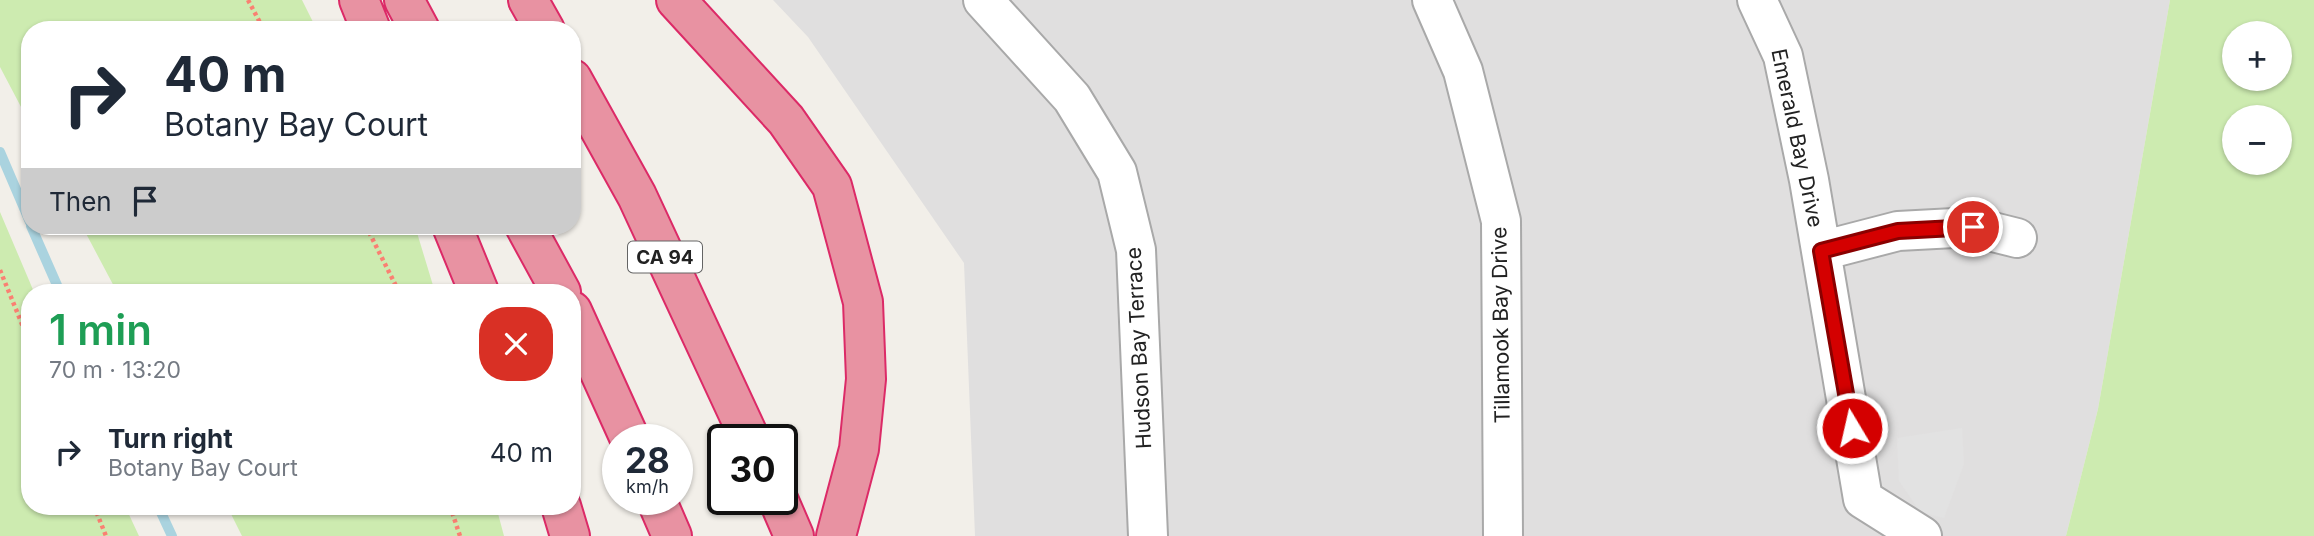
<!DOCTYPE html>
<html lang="en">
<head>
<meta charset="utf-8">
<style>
  :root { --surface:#fff; --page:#f2f2f3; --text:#1f2937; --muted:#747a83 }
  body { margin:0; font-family:Inter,sans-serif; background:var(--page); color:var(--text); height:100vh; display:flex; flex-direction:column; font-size:26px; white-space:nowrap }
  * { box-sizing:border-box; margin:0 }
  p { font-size:23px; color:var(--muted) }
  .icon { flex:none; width:38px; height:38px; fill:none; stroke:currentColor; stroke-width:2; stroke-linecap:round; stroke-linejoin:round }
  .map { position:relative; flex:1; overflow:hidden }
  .sheet { position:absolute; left:21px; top:284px; width:560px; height:231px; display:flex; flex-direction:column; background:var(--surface); border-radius:28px; box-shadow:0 2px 5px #0004 }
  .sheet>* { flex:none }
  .guide { position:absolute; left:21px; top:21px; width:560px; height:214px; border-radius:28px; box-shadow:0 2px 5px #0004; background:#fff; color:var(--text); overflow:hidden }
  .tools { position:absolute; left:2222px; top:21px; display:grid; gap:14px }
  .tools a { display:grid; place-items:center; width:70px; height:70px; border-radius:50%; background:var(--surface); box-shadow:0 2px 5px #0004; font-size:35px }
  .speed { position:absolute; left:602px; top:424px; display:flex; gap:14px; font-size:35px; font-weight:700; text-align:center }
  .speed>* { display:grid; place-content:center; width:91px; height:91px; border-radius:50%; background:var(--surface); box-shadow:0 2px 5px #0004; line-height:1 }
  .speed small { font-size:18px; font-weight:400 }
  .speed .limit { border:4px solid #111; border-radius:10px; background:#fff; color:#111 }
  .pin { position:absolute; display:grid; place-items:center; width:60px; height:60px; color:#fff; margin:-30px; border:4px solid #fff; border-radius:50%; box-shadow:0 2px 7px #0007 }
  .me { position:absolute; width:77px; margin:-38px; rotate:351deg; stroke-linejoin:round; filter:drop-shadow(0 0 5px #0008) }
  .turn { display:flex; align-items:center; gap:24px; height:147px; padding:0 28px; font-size:32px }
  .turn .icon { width:91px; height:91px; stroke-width:2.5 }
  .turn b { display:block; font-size:49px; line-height:60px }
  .then { display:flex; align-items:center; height:66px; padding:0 28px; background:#0003; gap:14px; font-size:26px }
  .round { display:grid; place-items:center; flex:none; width:74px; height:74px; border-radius:28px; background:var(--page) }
  .head { display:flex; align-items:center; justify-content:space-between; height:119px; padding:0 28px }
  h1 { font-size:42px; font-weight:600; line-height:52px; color:#1e9e55 }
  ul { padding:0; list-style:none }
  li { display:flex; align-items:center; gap:21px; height:98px; padding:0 28px }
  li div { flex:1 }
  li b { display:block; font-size:26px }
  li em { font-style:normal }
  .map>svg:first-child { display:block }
  .residential { fill:#e0dfdf }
  .grass { fill:#cdebb0; fill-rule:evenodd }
  .parking { fill:#e2e2e2 }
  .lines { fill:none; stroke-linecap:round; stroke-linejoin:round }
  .stream { stroke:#aad3df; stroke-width:10 }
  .minor-casing { stroke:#a9a9a9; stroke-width:42 }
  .highway-casing { stroke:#dc2a67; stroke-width:42 }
  .path { stroke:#fa8072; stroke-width:4.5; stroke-dasharray:3.5 3.5; stroke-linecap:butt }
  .minor { stroke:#fff; stroke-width:38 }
  .highway { stroke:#e892a2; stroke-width:38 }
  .route-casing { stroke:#8a0000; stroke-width:18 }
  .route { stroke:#d40000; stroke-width:12 }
  .labels { text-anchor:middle; stroke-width:6; stroke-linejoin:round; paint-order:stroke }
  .shield { fill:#fff; stroke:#646464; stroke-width:2 }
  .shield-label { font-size:19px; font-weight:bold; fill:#222 }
  .street-label { font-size:21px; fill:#222; stroke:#fff }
</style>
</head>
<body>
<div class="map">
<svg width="2314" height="536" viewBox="0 0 2314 536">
  <rect width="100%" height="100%" fill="#f2efe9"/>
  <path class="residential" d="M773,0H2170L2098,409L2066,536H975L964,263L808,37Z"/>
  <path class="grass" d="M0,0H302L317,30H30V124L0,67Z
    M2170,0H2314V536H2066L2098,409ZM2280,33V79H2235V33ZM2280,117V163H2235V117Z
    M0,212L34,292H30V506H125L139,536H0Z
    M82,226H415L435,292H117Z
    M227,506H496L504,536H242Z"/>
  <path class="parking" d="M1962,428L1964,464L1944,518L1920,512L1899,481L1897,438Z"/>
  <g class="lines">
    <path class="stream" d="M0,152L30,222
      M31,226L60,292
      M158,506L172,536"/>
    <defs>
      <path id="minor" d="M983,0L1072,98L1117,172L1136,250L1148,536
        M1432,0L1463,71L1501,221L1503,536
        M1757,0L1783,56L1809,180L1863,499L1922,536
        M1821,251L1898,231L1973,227L2017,238"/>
      <path id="highway" d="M359,0L371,30
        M404,0L420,30
        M528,0L545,30
        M676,0L786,120L832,186L863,302L866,379L859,449L836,536
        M572,79L637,196L750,439
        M452,226L479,292
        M525,226L561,292
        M572,311L630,439
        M656,499L672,536
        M778,499L794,536
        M561,506L570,536"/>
    </defs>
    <use href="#minor" class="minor-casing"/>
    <use href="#highway" class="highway-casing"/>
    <path class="path" d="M248,0L264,30
      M366,226L399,292
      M0,270L30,344
      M94,506L106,536
      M450,506L460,536"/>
    <use href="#minor" class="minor"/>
    <use href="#highway" class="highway"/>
  </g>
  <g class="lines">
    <defs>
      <path id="route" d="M1852,428L1821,251L1898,231L1973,227"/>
    </defs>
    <use href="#route" class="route-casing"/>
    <use href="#route" class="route"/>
  </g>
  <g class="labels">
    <rect class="shield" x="628" y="241.5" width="74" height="31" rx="5"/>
    <g class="shield-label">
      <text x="665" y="264">CA 94</text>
    </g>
    <g class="street-label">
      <text transform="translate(1797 138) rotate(78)" y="7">Emerald Bay Drive</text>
      <text transform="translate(1501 325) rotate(-91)" y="7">Tillamook Bay Drive</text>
      <text transform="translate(1139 348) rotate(-93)" y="7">Hudson Bay Terrace</text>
    </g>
  </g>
</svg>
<div class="tools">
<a>+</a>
<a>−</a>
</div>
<div class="speed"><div>28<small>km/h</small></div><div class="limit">30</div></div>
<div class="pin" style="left:1973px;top:227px;background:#d93025"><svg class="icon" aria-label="arrive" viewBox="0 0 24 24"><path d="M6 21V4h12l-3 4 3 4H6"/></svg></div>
<svg class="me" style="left:1852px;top:428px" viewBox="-20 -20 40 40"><circle r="17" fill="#d40000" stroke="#fff" stroke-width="3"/><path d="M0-11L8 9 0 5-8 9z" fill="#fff"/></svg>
<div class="guide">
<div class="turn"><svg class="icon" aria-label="right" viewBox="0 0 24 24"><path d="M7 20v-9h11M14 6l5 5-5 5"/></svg><div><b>40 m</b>Botany Bay Court</div></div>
<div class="then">Then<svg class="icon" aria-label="arrive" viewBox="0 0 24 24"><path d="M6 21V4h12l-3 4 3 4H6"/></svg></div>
</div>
<section class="sheet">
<div class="head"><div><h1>1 min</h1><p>70 m · 13:20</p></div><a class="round" style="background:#d93025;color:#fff"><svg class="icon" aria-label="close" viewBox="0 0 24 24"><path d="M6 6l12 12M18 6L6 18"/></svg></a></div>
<ul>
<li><svg class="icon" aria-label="right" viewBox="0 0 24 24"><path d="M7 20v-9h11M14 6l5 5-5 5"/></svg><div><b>Turn right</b><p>Botany Bay Court</p></div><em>40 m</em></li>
</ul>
</section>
</div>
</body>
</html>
